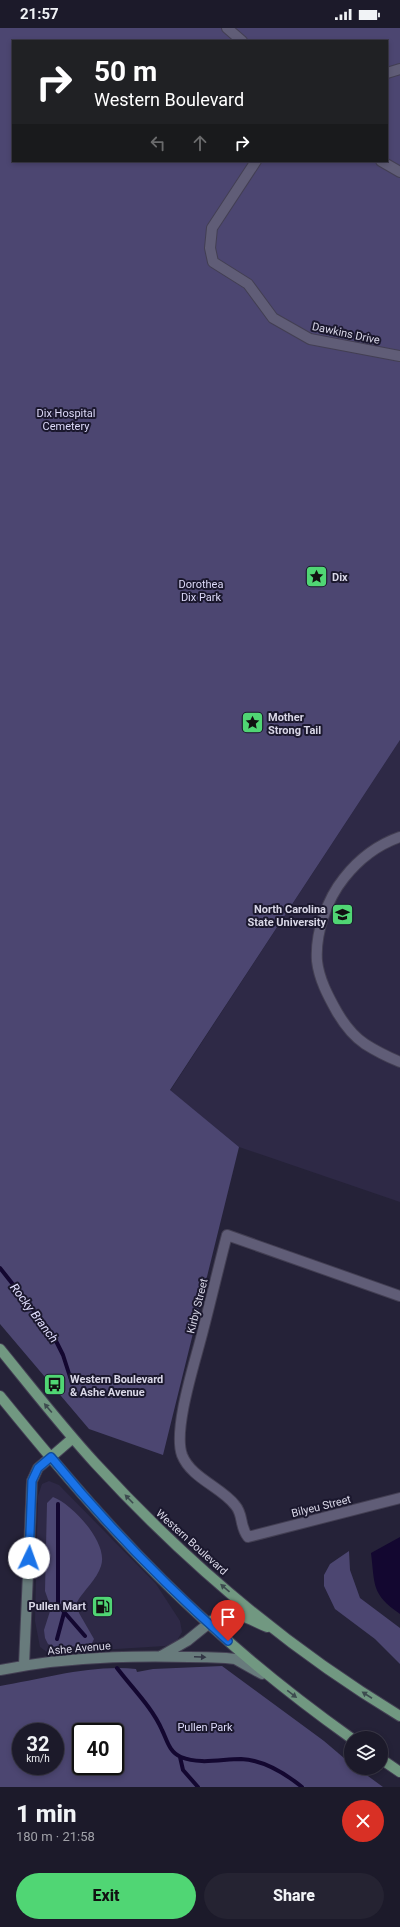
<!DOCTYPE html>
<html lang="en">
<head>
<meta charset="utf-8">
<style>
  :root { --surface:#1c1a2a; --page:#252332; --text:#f1f3f6; --muted:#a0a1a8; --line:#3a3847; --accent:#50d674 }
  body { margin:0; font-family:Roboto,sans-serif; background:var(--page); color:var(--text); height:100vh; display:flex; flex-direction:column; font-size:15px; white-space:nowrap }
  * { box-sizing:border-box; margin:0 }
  p { font-size:13px; color:var(--muted) }
  .icon { flex:none; width:22px; height:22px; fill:none; stroke:currentColor; stroke-width:2; stroke-linecap:round; stroke-linejoin:round }
  .map { position:relative; height:1759px; overflow:hidden }
  .details { display:flex; flex-direction:column; background:var(--surface); flex:1 }
  .details>* { flex:none }
  .banner { position:absolute; left:12px; top:12px; width:376px; height:122px; border-radius:0px; box-shadow:0 2px 6px #0003,0 0 0 1px var(--line); background:#202124; color:#fff; overflow:hidden }
  .fabs { position:absolute; left:344px; top:1703px; display:grid; gap:8px }
  .fabs a { display:grid; place-items:center; width:44px; height:44px; border-radius:50%; background:var(--surface); box-shadow:0 2px 6px #0003,0 0 0 1px var(--line); font-size:20px }
  .speed { position:absolute; left:12px; top:1695px; display:flex; gap:8px; font-size:20px; font-weight:700; text-align:center }
  .speed>* { display:grid; place-content:center; width:52px; height:52px; border-radius:50%; background:var(--surface); box-shadow:0 2px 6px #0003,0 0 0 1px var(--line); line-height:1 }
  .speed small { font-size:10px; font-weight:400 }
  .speed .limit { border:2px solid #111; border-radius:6px; background:#fff; color:#111 }
  .pin { position:absolute; display:grid; place-items:center; width:34px; height:34px; color:#fff; margin:-41px -17px; border-radius:50% 50% 50% 0; rotate:-45deg; box-shadow:0 0 4px #0007 }
  .pin .icon { rotate:45deg }
  .me { position:absolute; width:44px; margin:-22px; rotate:3deg; stroke-linejoin:round; filter:drop-shadow(0 0 3px #0008) }
  .turn { display:flex; align-items:center; gap:14px; height:84px; padding:0 16px; font-size:18px }
  .turn .icon { width:52px; height:52px; stroke-width:2.5 }
  .turn b { display:block; font-size:28px; line-height:34px }
  .lanes { display:flex; align-items:center; height:38px; padding:0 16px; background:#0003; justify-content:center; gap:20px; direction:ltr }
  .lanes .off { opacity:.35 }
  .round { display:grid; place-items:center; flex:none; width:42px; height:42px; border-radius:21px; background:var(--page) }
  .summary { display:flex; align-items:center; justify-content:space-between; height:68px; padding:0 16px }
  h1 { font-size:24px; font-weight:800; line-height:30px }
  .button { display:flex; gap:8px; margin-top:auto; padding:8px 16px }
  .button a { flex:1; height:46px; border-radius:24px; background:var(--accent); color:#111; font-size:16px; font-weight:800; line-height:46px; text-align:center }
  .button a+a { background:var(--page); color:var(--text) }
  .status { display:flex; justify-content:space-between; align-items:center; height:28px; padding:0 20px; background:var(--surface); direction:ltr }
  .status svg { height:11px; fill:currentColor }
  .map>svg:first-child { display:block }
  .built { fill:#2e2946 }
  .green { fill:#4c4671; fill-rule:evenodd }
  .water { fill:#130730 }
  .lines { fill:none; stroke-linecap:round; stroke-linejoin:round }
  .stream { stroke:#130730; stroke-width:4 }
  .street-casing { stroke:#433f53; stroke-width:12 }
  .secondary-casing { stroke:#433f53; stroke-width:12 }
  .primary-casing { stroke:#433f53; stroke-width:12 }
  .street { stroke:#605d77; stroke-width:10 }
  .secondary { stroke:#687b7c; stroke-width:10 }
  .primary { stroke:#719881; stroke-width:10 }
  .oneway { fill:#3d4b4f }
  .oneway2 { fill:#323645 }
  .route-casing { stroke:#114b97; stroke-width:10 }
  .route { stroke:#1a73e8; stroke-width:7 }
  .labels { text-anchor:middle; stroke-width:4; stroke-linejoin:round; paint-order:stroke }
  .street-label { font-size:11px; fill:#d9d7e7; stroke:#1b182e }
  .park-label { font-size:11px; fill:#dddaf9; stroke:#1b182e }
  .poi-label { font-size:11px; font-weight:bold; fill:#d9d7e7; stroke:#1b182e; text-anchor:start }
  .water-label { font-size:12px; font-style:italic; fill:#e2dfff; stroke:#1b182e }
</style>
</head>
<body>
<div class="status"><b>21:57</b><svg viewBox="0 0 49 12"><path d="M0 12V9h3v3zM5 12V6h3v6zM10 12V3h3v9zM15 12V0h3v12zM26 1h20v11H26zM47 4h2v5h-2z"/></svg></div>
<div class="map">
<svg width="400" height="1759" viewBox="0 0 400 1759">
  <rect width="100%" height="100%" fill="#252238"/>
  <path class="built" d="M400,712V1174L239,1119L170,1063Z
    M49,1453L59,1457L156,1556L180,1593L182,1604L176,1614L165,1618L51,1625L47,1624L40,1619L35,1593L38,1468L42,1456Z"/>
  <path class="green" d="M0,0H400V712L170,1062L239,1119L163,1427L89,1401L0,1296ZM13,13H387V133H13Z
    M53,1469C72,1476 109,1515 101,1538C97,1551 84,1562 77,1574L79,1585L94,1611L91,1617L57,1620L48,1616L45,1610L44,1602L51,1580L45,1563L47,1475Z
    M349,1523L350,1542L360,1570L400,1600V1636L375,1611L335,1581L324,1558V1547L330,1536Z
    M222,1638L324,1713L351,1736V1740H357L383,1759H0V1658C42,1651 93,1636 136,1641L137,1644L153,1641ZM21,1704H55V1738H21ZM81,1704H115V1738H81Z"/>
  <path class="water" d="M400,1509V1586C371,1566 375,1557 371,1525Z"/>
  <g class="lines">
    <path class="stream" d="M0,1240L53,1307L63,1327L72,1355
      M58,1476V1577L85,1608
      M57,1611L64,1585
      M117,1640C132,1660 152,1679 162,1702C167,1712 169,1724 181,1729C200,1737 222,1731 241,1731C263,1732 286,1746 302,1759
      M180,1729L183,1742L198,1759"/>
    <defs>
      <path id="street" d="M227,0L242,13
        M387,45L400,41
        M256,133L212,200L210,220L213,234L248,256L273,290L310,311L400,328
        M381,133L400,144
        M400,809C377,817 359,831 344,850C327,871 315,905 317,933C319,951 328,968 337,984C344,996 353,1008 365,1016C376,1023 388,1029 400,1034
        M400,1268L227,1207C218,1241 210,1276 201,1310C194,1337 173,1402 182,1427C191,1450 221,1459 235,1477C244,1487 239,1498 248,1509L400,1470"/>
      <path id="secondary" d="M161,1628L187,1613L208,1596
        M24,1637L32,1453L38,1440L51,1429
        M0,1642C75,1627 150,1627 226,1630L235,1631L262,1646"/>
      <path id="primary" d="M0,1321C31,1359 62,1399 95,1435C184,1532 287,1620 400,1688
        M0,1368C65,1448 132,1527 209,1596C254,1637 302,1675 351,1710
        M51,1429L73,1410
        M208,1596C229,1577 244,1589 267,1599
        M381,1731L400,1744"/>
    </defs>
    <use href="#street" class="street-casing"/>
    <use href="#secondary" class="secondary-casing"/>
    <use href="#primary" class="primary-casing"/>
    <use href="#street" class="street"/>
    <use href="#secondary" class="secondary"/>
    <use href="#primary" class="primary"/>
  </g>
  <defs><path id="oneway-solid" d="M-6-.8H1V-3.2L6.5 0L1 3.2V.8H-6Z"/></defs>
  <g class="oneway">
    <use href="#oneway-solid" transform="translate(48 1380) rotate(-130)"/>
    <use href="#oneway-solid" transform="translate(129 1471) rotate(-134)"/>
    <use href="#oneway-solid" transform="translate(225 1560) rotate(-139)"/>
    <use href="#oneway-solid" transform="translate(292 1666) rotate(37)"/>
    <use href="#oneway-solid" transform="translate(367 1667) rotate(-147)"/>
  </g>
  <use class="oneway2" href="#oneway-solid" transform="translate(200 1629) rotate(2)"/>
  <g class="lines">
    <defs>
      <path id="route" d="M29,1530L32,1453L38,1440L51,1429C105,1495 164,1556 228,1613"/>
    </defs>
    <use href="#route" class="route-casing"/>
    <use href="#route" class="route"/>
  </g>
  <defs>
    <symbol id="sight-square" viewBox="-11 -11 22 22"><rect x="-9" y="-9" width="18" height="18" rx="4" fill="#50d674" stroke="#1b182e"/><path d="M0-6L1.8-2.2L6-1.7L2.9 1.2L3.7 5.4L0 3.3L-3.7 5.4L-2.9 1.2L-6-1.7L-1.8-2.2Z" fill="#111"/></symbol>
    <symbol id="university-square" viewBox="-11 -11 22 22"><rect x="-9" y="-9" width="18" height="18" rx="4" fill="#50d674" stroke="#1b182e"/><path d="M0-5L7-2L0 1L-7-2ZM-4 1L0 2.5L4 1V4Q0 6-4 4Z" fill="#111"/></symbol>
    <symbol id="bus-square" viewBox="-11 -11 22 22"><rect x="-9" y="-9" width="18" height="18" rx="4" fill="#50d674" stroke="#1b182e"/><path d="M-5-6H5V4H4V6H2V4H-2V6H-4V4H-5ZM-3.5-4V0h7V-4ZM-3.5 1.2v1.5H-2V1.2ZM2 1.2v1.5H3.5V1.2Z" fill="#111"/></symbol>
    <symbol id="fuel-square" viewBox="-11 -11 22 22"><rect x="-9" y="-9" width="18" height="18" rx="4" fill="#50d674" stroke="#1b182e"/><path d="M-5.5-6h7V0h2V4h1.3V-2.5L3-4.5l.8-.8L6-3V5H2.5V1h-1V6h-7ZM-4.2-4.7v3.2H.2V-4.7Z" fill="#111"/></symbol>
  </defs>
  <g fill-rule="evenodd">
    <use href="#sight-square" x="304" y="536" width="25" height="25"/>
    <use href="#sight-square" x="240" y="682" width="25" height="25"/>
    <use href="#university-square" x="330" y="874" width="25" height="25"/>
    <use href="#bus-square" x="42" y="1344" width="25" height="25"/>
    <use href="#fuel-square" x="90" y="1566" width="25" height="25"/>
  </g>
  <g class="labels">
    <g class="street-label">
      <text transform="translate(346 305) rotate(12)" y="4">Dawkins Drive</text>
      <text transform="translate(197 1278) rotate(-76)" y="4">Kirby Street</text>
      <text transform="translate(321 1478) rotate(-14)" y="4">Bilyeu Street</text>
      <text transform="translate(192 1514) rotate(42)" y="4">Western Boulevard</text>
      <text transform="translate(79 1620) rotate(-5)" y="4">Ashe Avenue</text>
    </g>
    <g class="park-label">
      <text x="66" y="389">Dix Hospital<tspan x="66" dy="13">Cemetery</tspan></text>
      <text x="201" y="560">Dorothea<tspan x="201" dy="13">Dix Park</tspan></text>
      <text x="205" y="1703">Pullen Park</text>
    </g>
    <g class="poi-label">
      <text x="332" y="553">Dix</text>
      <text x="268" y="693">Mother<tspan x="268" dy="13">Strong Tail</tspan></text>
      <text x="326" y="885" text-anchor="end">North Carolina<tspan x="326" dy="13">State University</tspan></text>
      <text x="70" y="1355">Western Boulevard<tspan x="70" dy="13">&amp; Ashe Avenue</tspan></text>
      <text x="86" y="1582" text-anchor="end">Pullen Mart</text>
    </g>
    <g class="water-label">
      <text transform="translate(34 1285) rotate(53)" y="4">Rocky Branch</text>
    </g>
  </g>
</svg>
<div class="fabs">
<a><svg class="icon" aria-label="layers" viewBox="0 0 24 24"><path d="M12 4l9 5-9 5-9-5zM3 14l9 5 9-5"/></svg></a>
</div>
<div class="speed"><div>32<small>km/h</small></div><div class="limit">40</div></div>
<div class="pin" style="left:228px;top:1613px;background:#d93025"><svg class="icon" aria-label="arrive" viewBox="0 0 24 24"><path d="M6 21V4h12l-3 4 3 4H6"/></svg></div>
<svg class="me" style="left:29px;top:1530px" viewBox="-20 -20 40 40"><circle r="19" fill="#fff"/><path d="M0-13L10 11 0 6-10 11z" fill="#1a73e8"/></svg>
<div class="banner">
<div class="turn"><svg class="icon" aria-label="right" viewBox="0 0 24 24"><path d="M7 20v-9h11M14 6l5 5-5 5"/></svg><div><b>50 m</b>Western Boulevard</div></div>
<div class="lanes"><svg class="icon off" aria-label="left" viewBox="0 0 24 24"><path d="M17 20v-9H6M10 6l-5 5 5 5"/></svg><svg class="icon off" aria-label="ahead" viewBox="0 0 24 24"><path d="M12 20V5M6 11l6-6 6 6"/></svg><svg class="icon" aria-label="right" viewBox="0 0 24 24"><path d="M7 20v-9h11M14 6l5 5-5 5"/></svg></div>
</div>
</div>
<section class="details">
<div class="summary"><div><h1>1 min</h1><p>180 m · 21:58</p></div><a class="round" style="background:#d93025;color:#fff"><svg class="icon" aria-label="close" viewBox="0 0 24 24"><path d="M6 6l12 12M18 6L6 18"/></svg></a></div>
<div class="button"><a>Exit</a><a>Share</a></div>
</section>
</body>
</html>
